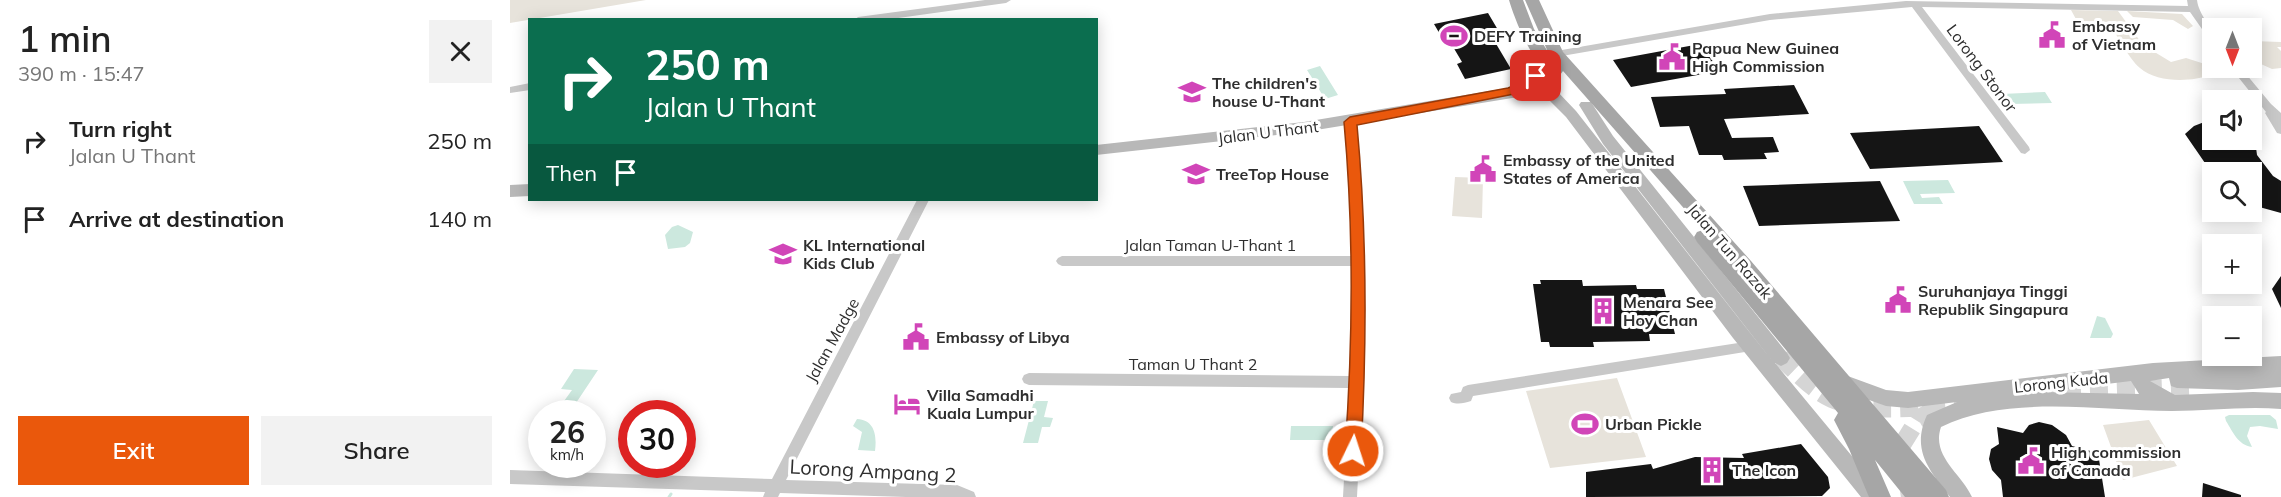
<!DOCTYPE html>
<html lang="en">
<head>
<meta charset="utf-8">
<style>
  :root { --surface:#fff; --page:#f2f2f2; --text:#222; --muted:#767676; --accent:#ea580c }
  body { margin:0; font-family:Mulish,sans-serif; background:var(--page); color:var(--text); height:100vh; display:flex; flex-direction:column; font-size:22px; white-space:nowrap }
  * { box-sizing:border-box; margin:0 }
  p { font-size:20px; color:var(--muted) }
  .icon { flex:none; width:33px; height:33px; fill:none; stroke:currentColor; stroke-width:2; stroke-linecap:round; stroke-linejoin:round }
  .map { position:relative; flex:1; overflow:hidden }
  .panel { display:flex; flex-direction:column; background:var(--surface); width:510px }
  .panel>* { flex:none }
  .hud { position:absolute; left:18px; top:18px; width:570px; height:183px; border-radius:0px; box-shadow:0 3px 15px #0003; background:#0b6e4f; color:#fff; overflow:hidden }
  .needle { width:39px; rotate:180deg }
  .buttons { position:absolute; left:1692px; top:18px; display:grid; gap:12px }
  .buttons a { display:grid; place-items:center; width:60px; height:60px; border-radius:0px; background:var(--surface); box-shadow:0 3px 15px #0003; font-size:30px }
  .speed { position:absolute; left:18px; top:400px; display:flex; gap:12px; font-size:30px; font-weight:700; text-align:center }
  .speed>* { display:grid; place-content:center; width:78px; height:78px; border-radius:50%; background:var(--surface); box-shadow:0 3px 15px #0003; line-height:1 }
  .speed small { font-size:15px; font-weight:400 }
  .speed .limit { border:9px solid #d22; background:#fff; color:#111 }
  .pin { position:absolute; display:grid; place-items:center; width:51px; height:51px; color:#fff; margin:-26px; border-radius:12px; box-shadow:0 3px 9px #0006 }
  .me { position:absolute; width:66px; margin:-33px; rotate:4deg; stroke-linejoin:round; filter:drop-shadow(0 0 4px #0008) }
  .turn { display:flex; align-items:center; gap:21px; height:126px; padding:0 18px; font-size:27px }
  .turn .icon { width:78px; height:78px; stroke-width:2.5 }
  .turn b { display:block; font-size:42px; line-height:51px }
  .then { display:flex; align-items:center; height:57px; padding:0 18px; background:#0003; gap:12px; font-size:22px }
  .round { display:grid; place-items:center; flex:none; width:63px; height:63px; border-radius:0px; background:var(--page) }
  .overview { display:flex; align-items:center; justify-content:space-between; height:102px; padding:0 18px }
  h1 { font-size:36px; font-weight:600; line-height:45px }
  .primary-button { display:flex; gap:12px; margin-top:auto; padding:12px 18px }
  .primary-button a { flex:1; height:69px; border-radius:0px; background:var(--accent); color:#fff; font-size:24px; font-weight:600; line-height:69px; text-align:center }
  .primary-button a+a { background:var(--page); color:var(--text) }
  ul { padding:0; list-style:none }
  li { display:flex; align-items:center; gap:18px; height:78px; padding:0 18px }
  li div { flex:1 }
  li b { display:block; font-size:22px }
  li em { font-style:normal }
  main { display:flex; flex:1; min-height:0 }
  .map>svg:first-child { display:block }
  .green { fill:#e7e3db }
  .water { fill:#cce8de }
  .lines { fill:none; stroke-linecap:round; stroke-linejoin:round }
  .stream { stroke:#cce8de; stroke-width:3 }
  .building { fill:#151515 }
  .secondary-tunnel { stroke:#d5d5d5; stroke-width:18; stroke-dasharray:18 9; stroke-linecap:butt }
  .street { fill:#c8c8c8; fill-rule:evenodd }
  .secondary { fill:#b8b8b8; fill-rule:evenodd }
  .primary { fill:#a6a6a6; fill-rule:evenodd }
  .route { fill:#ea580c; stroke:#983908; stroke-width:1.5 }
  .labels { text-anchor:middle; stroke-width:6; stroke-linejoin:round; paint-order:stroke }
  .poi-label { font-size:16px; font-weight:bold; fill:#2e2e2e; stroke:#fff; text-anchor:start }
  .street-label { font-size:16px; fill:#2e2e2e; stroke:#fff }
  .near-street-label { font-size:20px; fill:#2e2e2e; stroke:#fff }
</style>
</head>
<body>
<main>
<section class="panel">
<div class="overview"><div><h1>1 min</h1><p>390 m · 15:47</p></div><a class="round"><svg class="icon" aria-label="close" viewBox="0 0 24 24"><path d="M6 6l12 12M18 6L6 18"/></svg></a></div>
<ul>
<li><svg class="icon" aria-label="right" viewBox="0 0 24 24"><path d="M7 20v-9h11M14 6l5 5-5 5"/></svg><div><b>Turn right</b><p>Jalan U Thant</p></div><em>250 m</em></li>
<li><svg class="icon" aria-label="arrive" viewBox="0 0 24 24"><path d="M6 21V4h12l-3 4 3 4H6"/></svg><div><b>Arrive at destination</b></div><em>140 m</em></li>
</ul>
<div class="primary-button"><a>Exit</a><a>Share</a></div>
</section>
<div class="map">
<svg width="1771" height="497" viewBox="0 0 1771 497">
  <rect width="100%" height="100%" fill="#fff"/>
  <path class="green" d="M0,0H136L0,23Z
    M1561,10L1608,11L1633,45L1661,62L1676,58L1701,66V75C1681,82 1647,83 1630,68C1618,58 1607,34 1598,22L1567,21Z
    M1617,11L1672,14L1683,26L1678,29L1663,20L1623,17Z
    M1742,41L1771,42V47H1767L1771,51V68L1762,69L1742,60Z
    M945,177L973,178L972,218L942,216Z
    M1107,378L1136,457L1040,468L1016,391Z
    M1639,420L1667,466L1613,480L1593,425Z"/>
  <path class="water" d="M810,66L828,95L815,99L797,70Z
    M1535,92L1542,103L1499,104L1492,94Z
    M1438,180L1445,193L1410,194L1412,198L1429,197L1433,204H1404L1393,181Z
    M168,225L183,232L180,243L175,247L158,249L155,235L162,227Z
    M1587,316L1595,318L1603,334L1601,338H1580Z
    M64,369L88,370L62,409L49,408L62,390L51,389Z
    M524,401H538L534,417L543,418L540,427H532L528,443H513Z
    M1719,415H1760L1766,420L1768,429L1750,426L1740,427L1737,436L1742,447C1728,445 1723,432 1716,421L1715,417Z
    M347,419C365,420 367,436 365,451L348,450L352,432L343,426Z
    M781,426H823L822,440H780Z"/>
  <g class="lines">
    <path class="stream" d="M159,497L161,494"/>
  </g>
  <path class="building" d="M978,13L991,35L982,37L1001,69L955,79L947,64L952,62L936,35L931,36L924,24Z
    M1190,44L1210,71L1121,87L1103,60Z
    M1284,85L1299,114L1214,119L1222,138L1263,137L1269,152L1254,153L1257,159L1214,160L1212,155H1189L1179,126L1150,127L1141,97L1216,94L1214,89Z
    M1702,119V140H1745L1747,155L1763,176L1771,181V213L1742,205V172H1709L1703,164L1695,163L1675,134L1684,126Z
    M1469,126L1493,162L1360,169L1340,133Z
    M1370,181L1390,221L1249,226L1233,186Z
    M1771,276V308L1762,289Z
    M1030,280H1072L1073,286L1126,285L1127,289H1154L1165,334H1139L1140,341L1083,342L1084,347H1040L1039,342H1031L1023,284H1031Z
    M1529,422L1542,425L1556,435L1562,446L1588,453L1595,497H1493L1491,480L1482,470L1479,459L1481,449L1489,444L1487,427L1513,433L1519,425Z
    M1291,444L1318,477L1320,488L1312,496L1076,497V472L1141,464L1143,469L1185,457L1234,458L1232,454Z
    M1693,483L1731,495V497H1692Z"/>
  <g class="lines">
    <path class="secondary-tunnel" d="M1271,358C1287,372 1302,390 1322,399C1361,416 1423,406 1465,401
      M1526,393L1686,387
      M1400,497L1392,445L1408,419L1431,406"/>
    <path class="street" d="M475,0H501L496,3L374,20H344L348,17Z
      M1677,0H1687C1689,16 1702,24 1702,40L1699,39L1680,12L1412,7L1519,147L1520,150L1515,154L1511,153L1402,7L1260,20L1046,57L1041,54L1046,51L1260,14L1396,1L1678,6Z
      M1721,68H1731L1761,104L1771,113V134L1767,133L1755,113L1756,112Z
      M20,83V90L0,93V87Z
      M840,118L845,122C860,247 854,372 847,497H833L839,388L519,385L514,383L512,379L514,375L519,373L840,376L843,266H552L548,264L546,261L548,258L552,256H843L842,194L835,122Z
      M407,200H419L276,480L447,485L464,492L466,497H396L270,493L268,497H253L255,492L0,484V470L262,479Z
      M1241,341L1246,342L1248,346L1246,350L1241,351L963,396L961,401C954,403 948,405 941,402L939,398L941,394L951,392L953,387L958,385Z"/>
    <path class="secondary" d="M1032,51L1039,55L1032,80L1026,85L1046,90L1066,111L1263,362L1093,144L1069,105L1071,102H1081L1103,136L1277,353L1280,358L1277,363L1271,366L1265,363L1370,490L1373,497H1351L1223,338L1056,117L1036,97L1021,95L794,132L586,155V145L794,122L1003,87L1019,77L1025,55Z
      M20,184V196L0,197V185Z
      M1771,356V387L1728,390L1667,388L1661,386L1659,378L1640,381L1665,395L1743,392L1771,393V409C1734,406 1698,411 1662,411C1590,411 1498,394 1431,427C1421,456 1451,473 1462,497H1440C1419,470 1401,450 1417,415L1447,402L1398,408L1376,406L1328,389L1326,383L1328,377L1335,375L1376,390L1398,392L1643,363ZM1621,381L1629,394L1532,392Z"/>
    <path class="primary" d="M999,0H1013L1024,29L1038,52L1015,0H1029L1053,52L1241,261L1436,490L1439,497H1395L1365,460L1381,497H1359L1339,449L1324,420L1328,413L1187,242L1184,237L1187,232L1193,230L1053,71L1050,75C1028,80 1004,18 999,0Z"/>
  </g>
  <path class="route" d="M1026,72L1032,76L1023,87L1004,94L847,125C857,233 857,342 851,451L848,456L843,458L837,456L835,451C843,341 844,232 834,122L840,117L998,88L1015,81Z"/>
  <defs>
    <symbol id="civic-bare" viewBox="-9 -9 18 18"><path d="M-.6-6.5H3V-4.5H.6V-3L4-1V1h2V6H-6V1h2V-1L-.6-3ZM-1.2 2.5V6h2.4V2.5Z" fill="#d145b8" stroke="#fff" stroke-width="2.5" paint-order="stroke"/></symbol>
    <symbol id="stadium-bare" viewBox="-9 -9 18 18"><path d="M0-5a6.5 5 0 1 0 0 10a6.5 5 0 1 0 0-10ZM-3.5-1.8h7v3.6h-7Z" fill="#d145b8" stroke="#fff" stroke-width="2.5" paint-order="stroke"/></symbol>
    <symbol id="school-bare" viewBox="-9 -9 18 18"><path d="M0-5L7-2L0 1L-7-2ZM-4 1L0 2.5L4 1V4Q0 6-4 4Z" fill="#d145b8" stroke="#fff" stroke-width="2.5" paint-order="stroke"/></symbol>
    <symbol id="building-bare" viewBox="-9 -9 18 18"><path d="M-4-6H4V6H1V3H-1V6H-4ZM-2.5-4.3h1.7v1.8h-1.7ZM.8-4.3h1.7v1.8H.8ZM-2.5-1h1.7V.8h-1.7ZM.8-1h1.7V.8H.8Z" fill="#d145b8" stroke="#fff" stroke-width="2.5" paint-order="stroke"/></symbol>
    <symbol id="hotel-bare" viewBox="-9 -9 18 18"><path d="M-6-4.5h1.5V1H6V5H4.5V3h-9V5H-6ZM-4 0a1.8 1.8 0 1 1 3.6 0ZM.5 0V-2.5h3Q6-2.5 6 0Z" fill="#d145b8" stroke="#fff" stroke-width="2.5" paint-order="stroke"/></symbol>
  </defs>
  <g fill-rule="evenodd">
    <use href="#civic-bare" x="1523" y="16" width="38" height="38"/>
    <use href="#stadium-bare" x="925" y="17" width="38" height="38"/>
    <use href="#civic-bare" x="1143" y="38" width="38" height="38"/>
    <use href="#school-bare" x="663" y="73" width="38" height="38"/>
    <use href="#civic-bare" x="954" y="150" width="38" height="38"/>
    <use href="#school-bare" x="667" y="155" width="38" height="38"/>
    <use href="#school-bare" x="254" y="235" width="38" height="38"/>
    <use href="#civic-bare" x="1369" y="281" width="38" height="38"/>
    <use href="#building-bare" x="1074" y="292" width="38" height="38"/>
    <use href="#civic-bare" x="387" y="318" width="38" height="38"/>
    <use href="#hotel-bare" x="378" y="385" width="38" height="38"/>
    <use href="#stadium-bare" x="1056" y="405" width="38" height="38"/>
    <use href="#civic-bare" x="1502" y="442" width="38" height="38"/>
    <use href="#building-bare" x="1183" y="451" width="38" height="38"/>
  </g>
  <g class="labels">
    <g class="poi-label">
      <text x="1562" y="32">Embassy<tspan x="1562" dy="18">of Vietnam</tspan></text>
      <text x="964" y="42">DEFY Training</text>
      <text x="1182" y="54">Papua New Guinea<tspan x="1182" dy="18">High Commission</tspan></text>
      <text x="702" y="89">The children's<tspan x="702" dy="18">house U-Thant</tspan></text>
      <text x="993" y="166">Embassy of the United<tspan x="993" dy="18">States of America</tspan></text>
      <text x="706" y="180">TreeTop House</text>
      <text x="293" y="251">KL International<tspan x="293" dy="18">Kids Club</tspan></text>
      <text x="1408" y="297">Suruhanjaya Tinggi<tspan x="1408" dy="18">Republik Singapura</tspan></text>
      <text x="1113" y="308">Menara See<tspan x="1113" dy="18">Hoy Chan</tspan></text>
      <text x="426" y="343">Embassy of Libya</text>
      <text x="417" y="401">Villa Samadhi<tspan x="417" dy="18">Kuala Lumpur</tspan></text>
      <text x="1095" y="430">Urban Pickle</text>
      <text x="1541" y="458">High commission<tspan x="1541" dy="18">of Canada</tspan></text>
      <text x="1222" y="476">The Icon</text>
    </g>
    <g class="street-label">
      <text transform="translate(1472 68) rotate(53)" y="6">Lorong Stonor</text>
      <text transform="translate(758 132) rotate(-7)" y="6">Jalan U Thant</text>
      <text x="700" y="251">Jalan Taman U-Thant 1</text>
      <text transform="translate(1220 251) rotate(49)" y="6">Jalan Tun Razak</text>
      <text transform="translate(322 340) rotate(-61)" y="6">Jalan Madge</text>
      <text x="683" y="370">Taman U Thant 2</text>
      <text transform="translate(1551 382) rotate(-6)" y="6">Lorong Kuda</text>
    </g>
    <g class="near-street-label">
      <text transform="translate(363 471) rotate(3)" y="7">Lorong Ampang 2</text>
    </g>
  </g>
</svg>
<div class="buttons">
<a><svg class="needle" viewBox="-14 -14 28 28"><path d="M0-13l5 13h-10z" fill="#e53935"/><path d="M0 13l5-13h-10z" fill="#767676"/></svg></a>
<a><svg class="icon" aria-label="sound" viewBox="0 0 24 24"><path d="M4 9h4l5-4v14l-5-4H4zM17 9q2 3 0 6"/></svg></a>
<a><svg class="icon" aria-label="search" viewBox="0 0 24 24"><circle cx="10" cy="10" r="6"/><path d="M15 15l6 6"/></svg></a>
<a>+</a>
<a>−</a>
</div>
<div class="speed"><div>26<small>km/h</small></div><div class="limit">30</div></div>
<div class="pin" style="left:1026px;top:76px;background:#d93025"><svg class="icon" aria-label="arrive" viewBox="0 0 24 24"><path d="M6 21V4h12l-3 4 3 4H6"/></svg></div>
<svg class="me" style="left:843px;top:451px" viewBox="-20 -20 40 40"><circle r="17" fill="#ea580c" stroke="#fff" stroke-width="3"/><path d="M0-11L8 9 0 5-8 9z" fill="#fff"/></svg>
<div class="hud">
<div class="turn"><svg class="icon" aria-label="right" viewBox="0 0 24 24"><path d="M7 20v-9h11M14 6l5 5-5 5"/></svg><div><b>250 m</b>Jalan U Thant</div></div>
<div class="then">Then<svg class="icon" aria-label="arrive" viewBox="0 0 24 24"><path d="M6 21V4h12l-3 4 3 4H6"/></svg></div>
</div>
</div>
</main>
</body>
</html>
